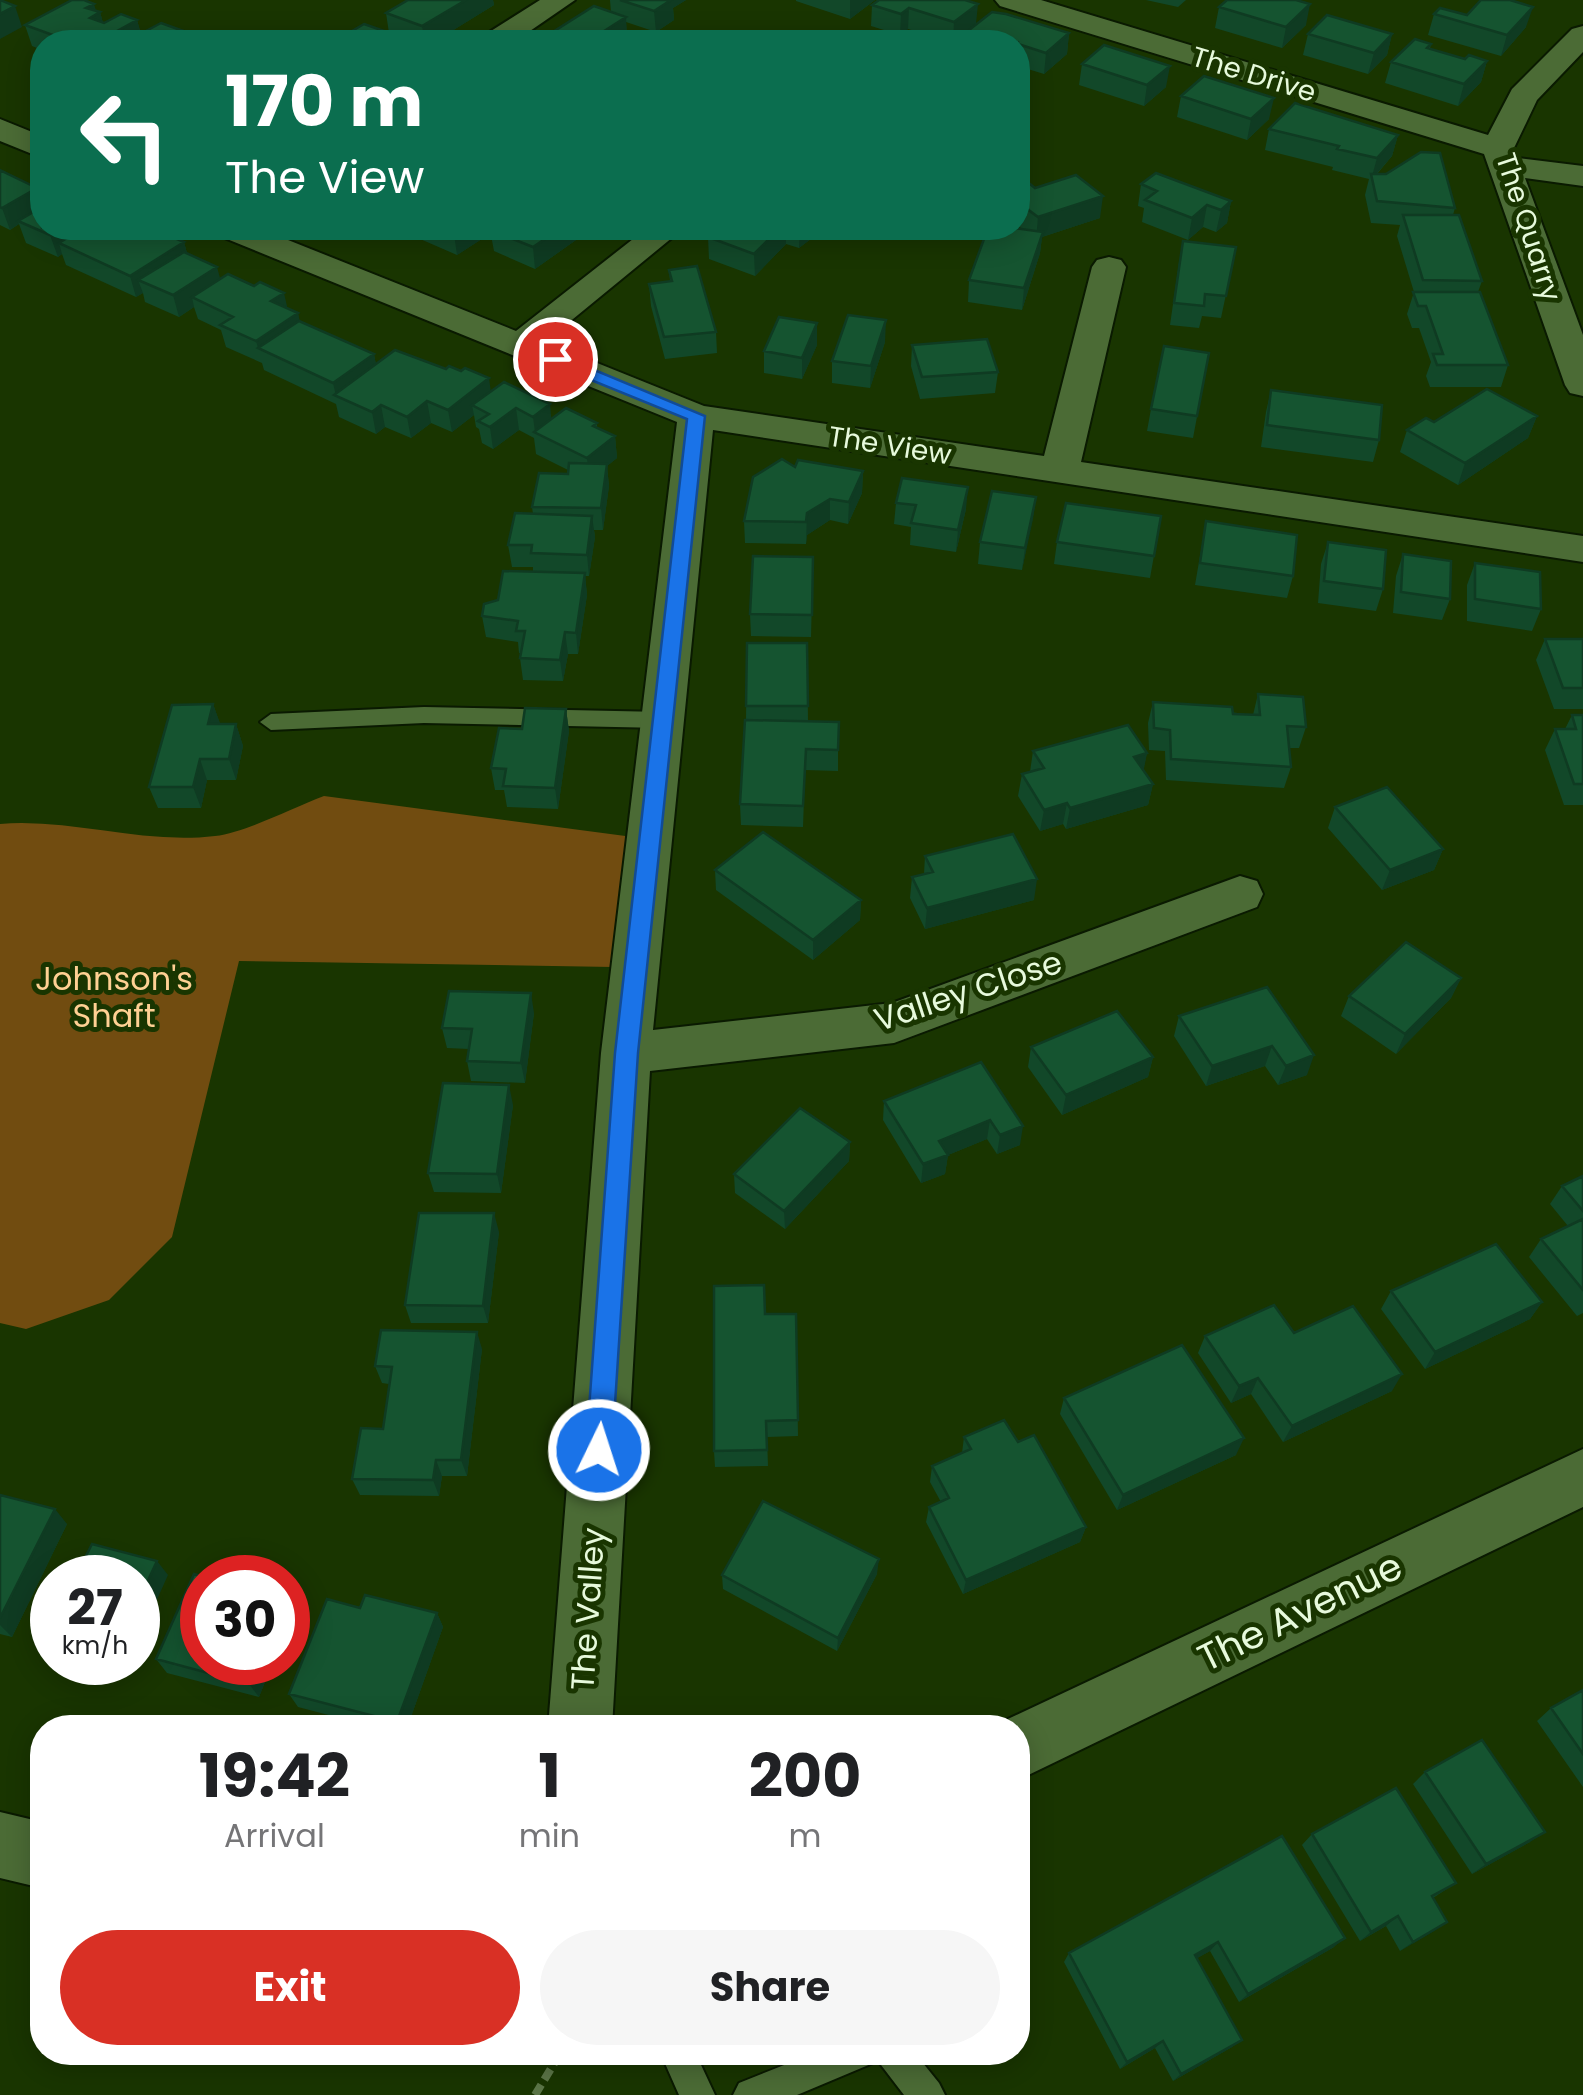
<!DOCTYPE html>
<html lang="en">
<head>
<meta charset="utf-8">
<style>
  :root { --surface:#fff; --page:#f6f6f6; --text:#202124; --muted:#757577; --accent:#d93025 }
  body { margin:0; font-family:Poppins,sans-serif; background:var(--page); color:var(--text); height:100vh; display:flex; flex-direction:column; font-size:38px; white-space:nowrap }
  * { box-sizing:border-box; margin:0 }
  p { font-size:32px; color:var(--muted) }
  .icon { flex:none; width:55px; height:55px; fill:none; stroke:currentColor; stroke-width:2; stroke-linecap:round; stroke-linejoin:round }
  .map { position:relative; flex:1; overflow:hidden }
  .side { position:absolute; left:30px; top:1715px; width:1000px; height:350px; display:flex; flex-direction:column; background:var(--surface); border-radius:40px; box-shadow:0 5px 25px #0003 }
  .side>* { flex:none }
  .guide { position:absolute; left:30px; top:30px; width:1000px; height:210px; border-radius:40px; box-shadow:0 5px 25px #0003; background:#0b6e4f; color:#fff; overflow:hidden }
  .speed { position:absolute; left:30px; top:1555px; display:flex; gap:20px; font-size:50px; font-weight:700; text-align:center }
  .speed>* { display:grid; place-content:center; width:130px; height:130px; border-radius:50%; background:var(--surface); box-shadow:0 5px 25px #0003; line-height:1 }
  .speed small { font-size:25px; font-weight:400 }
  .speed .limit { border:15px solid #d22; background:#fff; color:#111 }
  .pin { position:absolute; display:grid; place-items:center; width:85px; height:85px; color:#fff; margin:-42px; border:5px solid #fff; border-radius:50%; box-shadow:0 2px 10px #0007 }
  .me { position:absolute; width:110px; margin:-55px; rotate:4deg; stroke-linejoin:round; filter:drop-shadow(0 0 8px #0008) }
  .turn { display:flex; align-items:center; gap:35px; height:210px; padding:0 30px; font-size:45px }
  .turn .icon { width:130px; height:130px; stroke-width:2.5 }
  .turn b { display:block; font-size:70px; line-height:85px }
  .eta { display:flex; justify-content:space-evenly; align-items:center; height:170px; text-align:center }
  .eta b { font-size:60px; font-weight:700; line-height:70px }
  .cta { display:flex; gap:20px; margin-top:auto; padding:20px 30px }
  .cta a { flex:1; height:115px; border-radius:60px; background:var(--accent); color:#fff; font-size:40px; font-weight:700; line-height:115px; text-align:center }
  .cta a+a { background:var(--page); color:var(--text) }
  .map>svg:first-child { display:block }
  .forest { fill:#714c10 }
  .lines { fill:none; stroke-linecap:round; stroke-linejoin:round }
  .lane-casing { stroke:#0a1a01; stroke-width:4 }
  .street-casing { stroke:#0a1a01; stroke-width:4 }
  .path { stroke:#5b7547; stroke-width:8; stroke-dasharray:12 6; stroke-linecap:butt }
  .lane { fill:#4b6b35; fill-rule:evenodd }
  .street { fill:#4b6b35; fill-rule:evenodd }
  .wall { fill:#124829 }
  .shaded-wall { fill:#0f3b22 }
  .building { fill:#155430; stroke:#0f3b22; stroke-width:2.5 }
  .route { fill:#1a73e8; stroke:#114b97; stroke-width:2.5 }
  .labels { text-anchor:middle; stroke-width:10; stroke-linejoin:round; paint-order:stroke }
  .far-street-label { font-size:28px; fill:#e7fadc; stroke:#193500 }
  .park-label { font-size:32px; fill:#ffd093; stroke:#193500 }
  .street-label { font-size:32px; fill:#e7fadc; stroke:#193500 }
  .near-street-label { font-size:38px; fill:#e7fadc; stroke:#193500 }
</style>
</head>
<body>
<div class="map">
<svg width="1583" height="2095" viewBox="0 0 1583 2095">
  <rect width="100%" height="100%" fill="#193500"/>
  <path class="forest" d="M324,796L633,837L613,967L239,961L172,1237L109,1300L26,1329L0,1323V824C71,818 143,845 215,836C247,832 292,808 324,796Z"/>
  <g class="lines">
    <defs>
      <path id="lane" d="M424,707L663,712L674,720L663,728L424,723L271,730L260,722L271,714Z
        M660,2052H695L715,2095H679Z
        M817,2052H914L939,2083L945,2095H904L878,2061L797,2095H733L739,2083Z"/>
      <path id="street" d="M540,0H575L514,42H479L483,36Z
        M995,0H1041L1488,135L1512,89L1572,29L1583,26V52L1537,100L1514,148L1518,158L1583,166V186L1525,178L1583,335V396L1570,393L1565,385L1484,154L1000,6Z
        M0,119L42,136V158L0,141Z
        M212,228H258L516,331L647,228H684L545,342L704,406L1044,456L1092,267L1097,260L1109,257L1121,260L1126,267L1081,462L1583,536V562L713,430L653,1030L892,1003L1240,876L1257,881L1263,894L1257,907L894,1043L650,1071L612,1728H548L601,1053L677,422L217,235Z
        M1583,1449V1507L1018,1780V1728L995,1725Z
        M0,1812L42,1822V1888L0,1878Z"/>
    </defs>
    <use href="#lane" class="lane-casing"/>
    <use href="#street" class="street-casing"/>
    <path class="path" d="M535,2095L561,2052"/>
    <use href="#lane" class="lane"/>
    <use href="#street" class="street"/>
  </g>
  <path class="wall" d="M408,0H493L494,5L434,42H412L404,39V42H333L389,33L386,13Z
    M610,0H686L673,8L674,20L656,32L626,22L627,38L620,42H537L611,12Z
    M796,0H875L850,19L796,1Z
    M879,0L976,24L1069,33L1067,54L1044,74L1018,66V42H960V37L951,42L908,29L900,35L871,26L872,5Z
    M1146,0H1186L1178,7Z
    M1219,7L1306,25L1282,48L1215,28Z
    M96,11L100,12L103,23L137,20L141,34L214,42H42V50L32,46L25,25Z
    M1434,14L1467,15L1526,27L1501,56L1428,35Z
    M1308,34H1392L1387,55L1368,74L1303,55Z
    M1431,44L1430,49L1465,59L1487,61L1481,82L1458,106L1385,83L1391,62Z
    M1082,64L1166,87L1144,106L1079,85Z
    M1181,96L1269,119L1247,140L1177,117Z
    M1269,129L1398,135L1392,156L1377,174L1455,208L1453,215L1482,281L1478,292L1508,365L1501,387H1430L1426,376L1431,362L1419,328H1412L1407,314L1414,292L1397,236L1400,225L1371,223L1365,195L1369,179L1332,170L1333,167L1265,150Z
    M0,170L42,228L139,231L184,242L187,253L220,279L298,313L299,321L374,354L376,365L491,392L551,419L597,423V428L615,436L617,458L607,466L609,486L603,530H594L595,537L589,576H585L587,595L578,654H568L563,681L523,680L520,658L521,653H519L518,642L486,637L482,616L498,600L533,572V567H512L508,545L533,514L532,507L568,474V470L536,454L534,438L519,430L493,449L482,443L479,429L476,427L474,415L452,432L431,423L411,438L385,427L376,434L339,417L336,404L264,370L262,363L226,347L221,330L198,319L194,307L179,317L145,302L143,293L136,297L66,265L62,254L58,257L26,243L19,224L10,230L0,225Z
    M1018,182L1035,188L1100,218L1042,237L1040,253L1022,310L968,302L969,280L1021,228L1018,226Z
    M1141,184L1231,201L1227,223L1216,232L1203,227L1188,240L1142,222L1144,208L1138,206Z
    M403,228H487L488,235L457,255L404,232Z
    M494,228H575L576,240L535,269L494,251L490,230Z
    M720,228H816V235L799,248L786,244L755,276L709,259L708,237Z
    M1236,247L1221,318L1202,316L1199,328L1170,325L1179,262Z
    M669,270L716,332L717,353L665,359L651,306L649,284L670,281Z
    M817,323V345L802,379L764,373V351Z
    M885,342L870,388L832,383V361Z
    M912,345L998,372L995,393L920,399L911,366Z
    M1209,353L1193,438L1147,431L1151,409Z
    M1271,390L1379,440L1373,462L1261,447L1266,412Z
    M1537,416L1528,438L1458,485L1400,452L1407,430L1434,422Z
    M795,467L863,471L862,493L848,524L830,520L807,535L806,544L745,543L744,521Z
    M1036,497L1022,570L978,564L980,542Z
    M896,503L966,509L956,552L910,545L911,527L894,524Z
    M1161,516L1150,578L1054,564L1057,542Z
    M1206,521L1293,576L1287,598L1195,585Z
    M1328,542L1383,589L1376,611L1318,603L1321,564Z
    M1403,554L1450,599L1442,620L1393,613L1396,576Z
    M813,557L811,637L751,636L750,614Z
    M1475,563L1541,609L1532,631L1467,621V585Z
    M1545,639H1583V709H1554L1536,660Z
    M747,643H807L808,721L838,750V771L805,770L803,827L741,825L740,804L746,720Z
    M1258,694L1306,727L1299,748H1289L1291,767L1284,788L1166,780L1165,751L1149,750L1148,723L1153,702L1253,715Z
    M213,704L220,724H236L243,746L236,780H207L201,808H158L149,787Z
    M566,709L569,731L558,809L507,807L504,790H495L491,768L522,729Z
    M1572,715H1583V805H1564L1545,750L1555,729H1565Z
    M1033,751L1147,753L1143,770L1153,784L1148,805L1066,829L1063,824L1040,831L1018,796L1022,774L1030,772Z
    M1335,807L1443,849L1434,870L1382,890L1328,828Z
    M925,856L1034,900L925,929L910,898L912,877L924,874Z
    M715,870L861,900L860,920L813,960L716,890Z
    M1461,978L1451,998L1396,1054L1341,1016L1349,996Z
    M1267,987L1307,1075L1278,1085L1265,1066L1206,1086L1174,1036L1179,1016Z
    M534,1013L525,1083L471,1081L467,1061L469,1049L447,1048L442,1028Z
    M1031,1047L1153,1057L1148,1077L1062,1115L1028,1067Z
    M981,1062L1020,1145L997,1154L987,1139L948,1155L945,1174L921,1183L883,1120L884,1101Z
    M513,1105L501,1193L434,1192L428,1173Z
    M850,1142L849,1161L785,1229L735,1193L734,1174Z
    M1583,1176V1313L1577,1316L1529,1257L1541,1239L1568,1226L1550,1204L1562,1186Z
    M499,1232L488,1323H411L405,1305Z
    M1391,1291L1542,1302L1530,1319L1425,1369L1381,1309Z
    M765,1314H796L798,1436L767,1437L768,1466L715,1467L714,1451Z
    M1294,1333L1392,1391L1283,1442L1251,1394L1231,1403L1198,1353L1205,1336Z
    M482,1349L467,1476H442L439,1496L360,1495L352,1479L383,1429L389,1384L382,1383L375,1366Z
    M1064,1398L1236,1455L1117,1510L1060,1414Z
    M964,1437L1018,1442L1086,1527L1080,1542L963,1594L926,1522L929,1507L941,1502L930,1482L932,1466L962,1453Z
    M0,1495L67,1524L12,1637L0,1634Z
    M877,1574L837,1651L723,1589L722,1575Z
    M360,1608L437,1613L443,1627L407,1728H378L298,1707L289,1694Z
    M156,1659L273,1662L259,1697L167,1673Z
    M1583,1690V1787L1537,1721L1551,1708Z
    M1425,1772L1530,1842L1472,1874L1413,1784Z
    M1312,1834L1456,1883L1433,1898L1447,1922L1400,1951L1386,1926L1360,1941L1302,1845Z
    M1282,1836L1334,1947L1239,2002L1210,1951L1197,1958L1232,2047L1173,2081L1155,2048L1120,2069L1064,1962L1069,1953Z"/>
  <path class="shaded-wall" d="M466,0H493L494,5L434,42H425L422,26Z
    M661,0H686L673,8L674,20L656,32L654,11Z
    M850,0H875L850,19Z
    M94,4L97,14L100,12L106,33L96,39L86,8Z
    M978,4L976,24L953,42L954,22Z
    M1310,4L1306,25L1282,48L1286,27Z
    M15,6L22,27L0,39V14Z
    M1533,7L1526,27L1501,56L1507,35Z
    M909,8L908,29L900,35L901,14Z
    M626,17L627,38L620,42H587Z
    M137,20L143,41L140,42H97Z
    M1069,33L1067,54L1044,74L1046,53Z
    M1392,34L1387,55L1368,74L1374,53Z
    M1487,61L1481,82L1458,106L1464,84Z
    M1170,66L1166,87L1144,106L1147,85Z
    M1274,98L1269,119L1247,140L1251,119Z
    M1398,135L1392,156L1371,180L1377,158Z
    M37,188L42,205V211L18,221L19,224L10,230L2,208Z
    M1103,196L1100,218L1042,237L1040,253L1022,310L1024,288L1036,239L1038,217Z
    M1231,201L1227,223L1216,232L1221,210Z
    M1207,205L1203,227L1188,240L1192,218Z
    M63,228H98L59,243L62,254L58,257L50,235Z
    M463,228H487L488,235L457,255L454,234Z
    M561,228H575L576,240L535,269L533,247Z
    M780,228H786V244L755,276L754,254Z
    M800,228H816V235L799,248Z
    M184,242L190,264L138,280L143,293L136,297L130,276Z
    M217,267L223,289L192,297L194,307L179,317L173,295Z
    M284,293L289,315L271,301Z
    M298,313L303,335L258,348L256,341Z
    M886,320L885,342L870,388L871,366Z
    M817,323V345L802,379V358Z
    M374,354L378,376L336,396L333,383Z
    M489,378L492,400L472,405L474,415L452,432L448,410Z
    M427,401L431,423L411,438L407,417Z
    M550,404L552,426L535,432L533,417Z
    M381,405L385,427L376,434L372,412Z
    M516,408L519,430L493,449L490,427Z
    M1537,416L1528,438L1458,485L1465,463Z
    M615,436L617,458L607,466L609,486L603,530L601,508L589,480L587,458Z
    M863,471L862,493L848,524L849,502Z
    M968,487L966,509L956,552L958,530Z
    M1036,497L1033,519L1022,570L1025,548Z
    M830,499V520L807,535L806,544L807,513Z
    M592,516L595,537L589,576L587,555Z
    M585,573L587,595L578,654L576,633Z
    M565,632L568,654L563,681L560,660Z
    M213,704L221,726L208,724Z
    M566,709L569,731L558,809L555,788Z
    M236,724L243,746L236,780L229,759Z
    M1147,753L1143,774L1134,757Z
    M200,759L207,780L201,808L193,787Z
    M1153,784L1148,805L1066,829L1070,808Z
    M1067,803L1063,824L1040,831L1044,810Z
    M1443,849L1434,870L1382,890L1390,870Z
    M1037,879L1034,900L925,929L927,908Z
    M861,900L860,920L813,960V940Z
    M1461,978L1451,998L1396,1054L1405,1034Z
    M531,993L534,1013L525,1083L521,1063Z
    M1272,1046L1265,1066L1206,1086L1212,1066Z
    M1314,1055L1307,1075L1278,1085L1286,1066Z
    M1153,1057L1148,1077L1062,1115L1066,1095Z
    M509,1085L513,1105L501,1193L497,1174Z
    M990,1120L987,1139L948,1155L945,1174L921,1183L923,1164L939,1141Z
    M1023,1126L1020,1145L997,1154L1000,1135Z
    M850,1142L849,1161L785,1229L784,1211Z
    M494,1213L499,1232L488,1323L483,1306Z
    M1542,1302L1530,1319L1425,1369L1435,1352Z
    M477,1332L482,1349L467,1476L461,1460Z
    M1402,1374L1392,1391L1283,1442L1292,1426Z
    M1258,1378L1251,1394L1231,1403L1239,1386Z
    M1244,1438L1236,1455L1117,1510L1123,1495Z
    M436,1460L442,1476L439,1496L433,1480Z
    M55,1509L67,1524L12,1637L0,1625V1618Z
    M1086,1527L1080,1542L963,1594L966,1580Z
    M879,1559L877,1574L837,1651L838,1638Z
    M157,1561L168,1575L138,1642V1602Z
    M437,1613L443,1627L407,1728H400L397,1722Z
    M258,1662H273L259,1697L249,1684Z
    M1545,1832L1530,1842L1472,1874L1486,1864Z
    M1398,1916L1386,1926L1360,1941L1371,1932Z
    M1447,1922L1434,1931L1400,1951L1413,1942Z
    M1345,1938L1334,1947L1239,2002L1248,1994Z
    M1218,1942L1210,1951L1187,1964L1195,1955Z
    M1242,2040L1232,2047L1173,2081L1181,2074Z
    M1163,2041L1155,2048L1120,2069L1127,2062Z"/>
  <path class="building" d="M0,0L15,6L0,14Z
    M72,0H84L94,4L86,8L100,12L90,18L104,23L121,14L137,20L97,42H72L25,25Z
    M408,0H466L422,26L386,13Z
    M620,0H671L654,11Z
    M879,0H965L978,4L954,22L909,8L901,14L872,5Z
    M1227,0H1296L1310,4L1286,27L1219,7Z
    M1481,0H1510L1533,7L1507,35L1434,14L1440,8L1467,15Z
    M594,6L626,17L587,42H537Z
    M992,12L1006,14L1069,33L1046,53L1018,44V42L1000,39L995,42H977L960,37Z
    M1327,15L1392,34L1374,53L1308,34Z
    M161,23L214,42H125Z
    M364,24L404,38L396,42H333Z
    M1415,39L1431,44L1427,48L1465,59L1469,55L1487,61L1464,84L1391,62Z
    M1104,45L1170,66L1147,85L1082,64Z
    M1204,76L1274,98L1251,119L1181,96Z
    M1295,103L1398,135L1377,158L1337,149L1339,146L1269,129Z
    M1421,152L1440,153L1455,208L1377,201L1371,174H1386Z
    M0,170L37,188L2,208L0,207Z
    M1156,173L1231,201L1221,210L1207,205L1192,218L1145,200L1157,191L1141,184Z
    M1076,175L1103,196L1038,217L1018,202V182L1025,180L1035,188Z
    M42,207V228H63L50,235L18,221Z
    M1403,215H1459L1482,281L1423,280Z
    M83,228H130L139,231L144,228H151L184,242L130,276L59,243Z
    M440,228H463L454,234Z
    M494,228H561L533,247L490,230Z
    M720,228H780L754,254L708,237Z
    M988,228H1015L1043,232L1024,288L969,280Z
    M1183,241L1236,247L1226,296L1205,294L1204,306L1174,303Z
    M184,252L217,267L173,295L138,280Z
    M697,266L716,332L664,337L649,284L672,281L669,270Z
    M228,274L254,286L260,282L284,293L271,301L298,313L256,341L220,325L233,317L192,297Z
    M1413,292H1480L1508,365H1437L1433,354H1443L1426,306H1418Z
    M848,315L886,320L871,366L832,361Z
    M779,317L817,323L802,358L764,351Z
    M299,321L374,354L333,383L258,348Z
    M987,339L998,372L922,377L912,345Z
    M1164,346L1209,353L1197,416L1151,409Z
    M395,350L446,369L449,366L461,371L465,368L489,378L448,410L427,401L407,417L381,405L372,412L334,395Z
    M504,382L550,404L533,417L516,408L490,427L478,421L489,414L472,405Z
    M1487,389L1537,416L1465,463L1407,430L1426,418L1434,422Z
    M1271,390L1382,405L1379,440L1267,425Z
    M566,408L597,423L593,426L615,436L587,458L534,432Z
    M782,459L795,467L798,460L863,471L849,502L830,499L807,513L806,522L744,521L753,477Z
    M569,463L607,464L601,508L532,507L539,473L568,474Z
    M902,478L968,487L958,530L911,523L916,505L896,503Z
    M992,491L1036,497L1025,548L980,542Z
    M1066,503L1161,516L1154,556L1057,542Z
    M515,513L592,516L587,555L531,553L532,545H508Z
    M1206,521L1297,535L1293,576L1200,563Z
    M1328,542L1386,550L1383,589L1324,581Z
    M1403,554L1451,561L1450,599L1401,592Z
    M753,556L813,557L812,615L750,614Z
    M1475,563L1540,572L1541,609L1475,599Z
    M503,571L585,573L576,633L565,632L560,660L520,658L525,631H516L518,621L482,616L484,604L498,600Z
    M1545,639H1583V688H1563Z
    M747,643H807L808,706H746Z
    M1258,694L1303,697L1306,727L1287,726L1291,767L1171,759L1170,730L1154,728L1153,702L1232,707L1233,714L1260,715Z
    M213,704L208,724H236L229,759H200L193,787H149L172,705Z
    M525,708L566,709L555,788L503,786L506,769L491,768L499,728L522,729Z
    M1572,715H1583V784H1574L1555,729H1576Z
    M745,720L839,722L838,750L806,749L803,806L740,804Z
    M1128,725L1147,753L1134,757L1153,784L1070,808L1067,803L1044,810L1022,774L1044,768L1033,751Z
    M1387,787L1443,849L1390,870L1335,807Z
    M763,832L861,900L813,940L715,870Z
    M1013,834L1037,879L927,908L912,877L933,872L925,856Z
    M1406,942L1461,978L1405,1034L1349,996Z
    M1267,987L1314,1055L1286,1066L1272,1046L1212,1066L1179,1016Z
    M449,991L531,993L521,1063L467,1061L472,1029L442,1028Z
    M1117,1011L1153,1057L1066,1095L1031,1047Z
    M981,1062L1023,1126L1000,1135L990,1120L939,1141L948,1155L923,1164L884,1101Z
    M443,1083L509,1085L497,1174L428,1173Z
    M800,1108L850,1142L784,1211L734,1174Z
    M1583,1176V1211L1562,1186Z
    M419,1213H494L483,1306L405,1305Z
    M1583,1219V1290L1541,1239Z
    M1496,1244L1542,1302L1435,1352L1391,1291Z
    M764,1285L765,1314H796L798,1420L766,1421L767,1450L714,1451V1286Z
    M1274,1305L1294,1333L1353,1306L1402,1374L1292,1426L1258,1378L1239,1386L1205,1336Z
    M381,1330L477,1332L461,1460H436L433,1480L352,1479L361,1428L383,1429L392,1367L375,1366Z
    M1182,1345L1244,1438L1123,1495L1064,1398Z
    M1004,1420L1018,1442L1034,1435L1086,1527L966,1580L929,1507L949,1498L932,1466L971,1449L964,1437Z
    M0,1495L55,1509L0,1618Z
    M763,1501L879,1559L838,1638L722,1575Z
    M92,1544L157,1561L138,1602V1578H75Z
    M194,1574L209,1578H202V1662H258L249,1684L156,1659Z
    M365,1595L437,1613L397,1722L289,1694L327,1599L360,1608Z
    M1583,1690V1754L1551,1708Z
    M1482,1740L1545,1832L1486,1864L1425,1772Z
    M1396,1788L1456,1883L1432,1896L1447,1922L1413,1942L1398,1916L1371,1932L1312,1834Z
    M1282,1836L1345,1938L1248,1994L1218,1942L1195,1955L1242,2040L1181,2074L1163,2041L1127,2062L1069,1953Z"/>
  <path class="route" d="M549,356H561L705,416L638,1053L612,1450L608,1458L599,1462L590,1458L586,1450L615,1053L687,419L549,363Z"/>
  <g class="labels">
    <g class="far-street-label">
      <text transform="translate(1254 74) rotate(17)" y="10">The Drive</text>
      <text transform="translate(1529 227) rotate(72)" y="10">The Quarry</text>
      <text transform="translate(890 445) rotate(9)" y="10">The View</text>
    </g>
    <g class="park-label">
      <text x="114" y="990">Johnson's<tspan x="114" dy="37">Shaft</tspan></text>
    </g>
    <g class="street-label">
      <text transform="translate(968 991) rotate(-18)" y="11">Valley Close</text>
      <text transform="translate(588 1609) rotate(-86)" y="11">The Valley</text>
    </g>
    <g class="near-street-label">
      <text transform="translate(1300 1612) rotate(-26)" y="13">The Avenue</text>
    </g>
  </g>
</svg>
<div class="speed"><div>27<small>km/h</small></div><div class="limit">30</div></div>
<div class="pin" style="left:555px;top:359px;background:#d93025"><svg class="icon" aria-label="arrive" viewBox="0 0 24 24"><path d="M6 21V4h12l-3 4 3 4H6"/></svg></div>
<svg class="me" style="left:599px;top:1450px" viewBox="-20 -20 40 40"><circle r="17" fill="#1a73e8" stroke="#fff" stroke-width="3"/><path d="M0-11L8 9 0 5-8 9z" fill="#fff"/></svg>
<div class="guide">
<div class="turn"><svg class="icon" aria-label="left" viewBox="0 0 24 24"><path d="M17 20v-9H6M10 6l-5 5 5 5"/></svg><div><b>170 m</b>The View</div></div>
</div>
<section class="side">
<div class="eta">
<div><b>19:42</b><p>Arrival</p></div>
<div><b>1</b><p>min</p></div>
<div><b>200</b><p>m</p></div>
</div>
<div class="cta"><a>Exit</a><a>Share</a></div>
</section>
</div>
</body>
</html>
